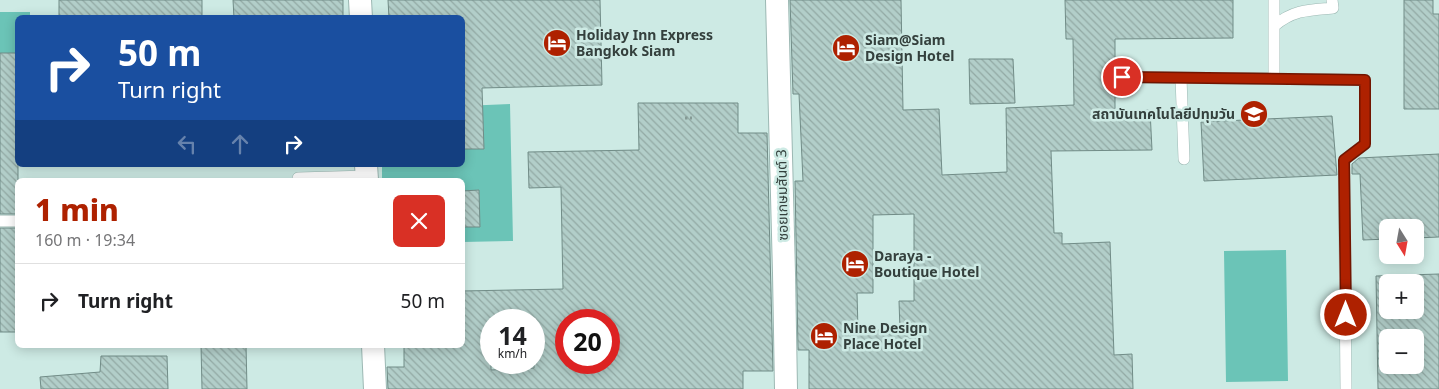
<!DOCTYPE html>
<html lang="en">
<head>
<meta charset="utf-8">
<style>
  :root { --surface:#fff; --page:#f2f2f2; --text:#202124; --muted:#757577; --line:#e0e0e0; --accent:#ae2100 }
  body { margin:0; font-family:"Noto Sans","Noto Sans Thai",sans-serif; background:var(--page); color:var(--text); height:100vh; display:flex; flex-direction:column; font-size:19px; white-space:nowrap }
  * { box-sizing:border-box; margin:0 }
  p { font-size:16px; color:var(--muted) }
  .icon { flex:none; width:28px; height:28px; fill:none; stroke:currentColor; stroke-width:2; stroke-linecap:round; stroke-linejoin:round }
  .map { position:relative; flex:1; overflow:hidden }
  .drawer { position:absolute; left:15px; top:178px; width:450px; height:170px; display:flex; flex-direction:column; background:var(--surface); border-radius:8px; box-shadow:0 2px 12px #0003 }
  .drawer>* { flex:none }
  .guide { position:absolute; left:15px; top:15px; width:450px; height:152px; border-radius:8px; box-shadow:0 2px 12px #0003; background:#1a4fa0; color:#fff; overflow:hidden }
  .needle { width:32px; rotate:169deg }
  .buttons { position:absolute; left:1379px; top:219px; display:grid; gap:10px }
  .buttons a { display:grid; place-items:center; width:45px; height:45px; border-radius:8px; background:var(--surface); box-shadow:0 2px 12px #0003; font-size:25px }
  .speed { position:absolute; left:480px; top:309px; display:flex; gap:10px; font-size:25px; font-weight:700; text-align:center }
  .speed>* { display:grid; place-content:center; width:65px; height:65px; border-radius:50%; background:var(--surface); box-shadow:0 2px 12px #0003; line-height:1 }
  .speed small { font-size:12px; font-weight:400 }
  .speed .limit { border:8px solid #d22; background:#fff; color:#111 }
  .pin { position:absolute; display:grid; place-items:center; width:42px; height:42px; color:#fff; margin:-21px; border:2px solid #fff; border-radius:50%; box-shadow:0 1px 5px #0007 }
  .me { position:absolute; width:55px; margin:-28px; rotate:0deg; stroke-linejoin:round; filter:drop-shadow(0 0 4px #0008) }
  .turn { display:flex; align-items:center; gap:18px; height:105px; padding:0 20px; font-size:22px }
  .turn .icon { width:65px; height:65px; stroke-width:2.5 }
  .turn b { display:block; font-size:35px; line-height:42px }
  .lanes { display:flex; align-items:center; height:48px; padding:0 20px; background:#0003; justify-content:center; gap:25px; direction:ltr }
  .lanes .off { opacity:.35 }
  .round { display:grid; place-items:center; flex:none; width:52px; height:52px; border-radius:8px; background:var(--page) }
  .headline { display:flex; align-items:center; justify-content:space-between; height:85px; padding:0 20px }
  h1 { font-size:30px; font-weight:800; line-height:38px; color:var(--accent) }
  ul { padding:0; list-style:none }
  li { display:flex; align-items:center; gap:15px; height:75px; padding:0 20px; border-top:1px solid var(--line) }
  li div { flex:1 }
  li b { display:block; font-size:19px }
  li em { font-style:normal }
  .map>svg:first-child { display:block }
  .garden { fill:#6bc4b7 }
  .building { fill:url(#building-back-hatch); stroke:#718c87; fill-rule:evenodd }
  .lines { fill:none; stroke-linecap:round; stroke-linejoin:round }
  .service-casing { stroke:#9cb8b3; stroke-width:12 }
  .minor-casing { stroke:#9cb8b3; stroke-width:24 }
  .path { stroke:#859a95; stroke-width:3; stroke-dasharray:2.5 2.5; stroke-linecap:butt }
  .service { stroke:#fff; stroke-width:11 }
  .minor { stroke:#fff; stroke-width:22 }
  .route-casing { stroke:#711500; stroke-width:12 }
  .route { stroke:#ae2100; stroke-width:9 }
  .labels { text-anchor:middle; stroke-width:5; stroke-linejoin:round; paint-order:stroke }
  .poi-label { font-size:14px; font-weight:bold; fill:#34403d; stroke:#cdeae4; text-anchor:start }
  .street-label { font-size:14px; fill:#34403d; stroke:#cdeae4 }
</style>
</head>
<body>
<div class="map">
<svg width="1439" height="389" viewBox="0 0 1439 389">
  <defs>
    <pattern id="building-back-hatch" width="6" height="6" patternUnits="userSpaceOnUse" patternTransform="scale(1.25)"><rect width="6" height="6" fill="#b2cec9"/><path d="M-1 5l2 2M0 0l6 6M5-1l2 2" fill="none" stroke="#92a9a4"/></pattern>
  </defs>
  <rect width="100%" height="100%" fill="#cdeae4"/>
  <path class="garden" d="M0,12H30V17L18,18L17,53H0Z
    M510,104L513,241L463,242L462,180H382V165H462L463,106Z
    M1286,250L1288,381L1226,382L1224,251Z"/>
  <path class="building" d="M59,0H202V18H59Z
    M233,0H343V18H234Z
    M388,0H600L602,85L482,88L484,149H462V18H389Z
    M790,0H901L903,110L939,109L942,175L1007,172L1006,108L1074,105L1073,39H1066L1065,0H1233V38L1115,39V111L1150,110L1152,150L1051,151L1054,233H1062V244L1110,242L1114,355L1132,354L1133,389H809V350H798L795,181H803L799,94H793ZM914,214V301H899L900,330H858L857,293H873V215Z
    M1404,0H1433V14H1439V109H1404Z
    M0,53H18V214H0Z
    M969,59H1013L1015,103L970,104Z
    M638,103H738V133H767L773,371H743V389H388L387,367H404V345H462V291L563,289L561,187L529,188L528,152L639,150ZM491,320H534V368L491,370ZM566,320H609V365L566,366Z
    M1332,116L1337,175L1204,181L1201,122Z
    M1439,154V237L1415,238V228H1388V239L1363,240L1360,174H1352V164L1359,158Z
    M479,190L480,227H462V191Z
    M0,228H18V332H0Z
    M1439,274V389H1378L1376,276ZM1388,282H1415V310H1388ZM1388,338H1415V365H1388Z
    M201,345H246L247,389H202Z
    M101,356H167L168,389H41L40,377L100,372Z"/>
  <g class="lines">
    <defs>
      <path id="service" d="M1274,0V79
        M1274,26C1293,10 1308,10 1333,8L1332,0
        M1122,77L1365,80V144L1344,160L1346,389
        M1181,78L1184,159
        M298,178L367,176
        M0,221H18"/>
      <path id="minor" d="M360,0L361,18
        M777,0L784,273L786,389
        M366,165L367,180
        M373,345L375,389"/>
    </defs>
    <use href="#service" class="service-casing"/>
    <use href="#minor" class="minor-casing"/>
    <path class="path" d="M685,118H692"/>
    <use href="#service" class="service"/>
    <use href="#minor" class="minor"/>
  </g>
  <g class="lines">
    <defs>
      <path id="route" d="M1122,77L1365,80V144L1344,160L1346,315"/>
    </defs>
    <use href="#route" class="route-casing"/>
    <use href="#route" class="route"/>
  </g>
  <defs>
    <symbol id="hotel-disc" viewBox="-11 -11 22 22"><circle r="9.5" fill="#ae2100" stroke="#cdeae4"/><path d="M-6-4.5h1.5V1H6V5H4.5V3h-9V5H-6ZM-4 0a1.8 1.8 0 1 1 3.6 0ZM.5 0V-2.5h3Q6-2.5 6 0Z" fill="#fff"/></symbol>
    <symbol id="university-disc" viewBox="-11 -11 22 22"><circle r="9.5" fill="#ae2100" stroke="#cdeae4"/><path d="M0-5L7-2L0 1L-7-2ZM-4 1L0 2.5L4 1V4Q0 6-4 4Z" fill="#fff"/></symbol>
  </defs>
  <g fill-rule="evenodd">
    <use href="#hotel-disc" x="541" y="27" width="32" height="32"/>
    <use href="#hotel-disc" x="830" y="32" width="32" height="32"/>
    <use href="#university-disc" x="1238" y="98" width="32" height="32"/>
    <use href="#hotel-disc" x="839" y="248" width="32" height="32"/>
    <use href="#hotel-disc" x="808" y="320" width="32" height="32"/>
  </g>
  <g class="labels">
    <g class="poi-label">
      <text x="576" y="40">Holiday Inn Express<tspan x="576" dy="16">Bangkok Siam</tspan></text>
      <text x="865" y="45">Siam@Siam<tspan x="865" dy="16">Design Hotel</tspan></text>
      <text x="1235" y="119" text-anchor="end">สถาบันเทคโนโลยีปทุมวัน</text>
      <text x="874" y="261">Daraya -<tspan x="874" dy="16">Boutique Hotel</tspan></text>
      <text x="843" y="333">Nine Design<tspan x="843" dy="16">Place Hotel</tspan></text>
    </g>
    <g class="street-label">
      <text transform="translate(782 195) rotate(-91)" y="5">ซอยเกษมสันต์ 3</text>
    </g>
  </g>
</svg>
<div class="buttons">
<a><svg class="needle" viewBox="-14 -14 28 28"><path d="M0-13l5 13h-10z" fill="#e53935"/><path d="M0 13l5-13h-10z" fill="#757577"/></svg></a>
<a>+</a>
<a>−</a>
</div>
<div class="speed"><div>14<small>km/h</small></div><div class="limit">20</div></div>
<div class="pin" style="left:1122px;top:77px;background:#d93025"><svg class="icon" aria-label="arrive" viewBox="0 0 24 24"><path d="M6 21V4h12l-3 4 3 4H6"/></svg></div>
<svg class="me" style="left:1346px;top:315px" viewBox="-20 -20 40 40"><circle r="17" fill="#ae2100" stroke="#fff" stroke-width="3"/><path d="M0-11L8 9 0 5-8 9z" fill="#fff"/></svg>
<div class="guide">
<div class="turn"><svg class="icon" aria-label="right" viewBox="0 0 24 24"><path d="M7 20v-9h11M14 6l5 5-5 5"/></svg><div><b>50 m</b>Turn right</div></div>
<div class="lanes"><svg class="icon off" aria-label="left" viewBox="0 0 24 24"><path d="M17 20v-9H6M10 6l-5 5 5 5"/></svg><svg class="icon off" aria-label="ahead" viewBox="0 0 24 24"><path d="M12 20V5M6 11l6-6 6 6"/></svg><svg class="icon" aria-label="right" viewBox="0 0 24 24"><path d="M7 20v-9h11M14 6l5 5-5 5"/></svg></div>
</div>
<section class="drawer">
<div class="headline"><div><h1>1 min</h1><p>160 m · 19:34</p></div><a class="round" style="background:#d93025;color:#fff"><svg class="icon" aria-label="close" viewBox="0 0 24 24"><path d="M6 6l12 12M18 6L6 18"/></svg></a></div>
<ul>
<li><svg class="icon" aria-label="right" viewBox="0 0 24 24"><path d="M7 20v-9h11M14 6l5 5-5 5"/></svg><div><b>Turn right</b></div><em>50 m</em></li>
</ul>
</section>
</div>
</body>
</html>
